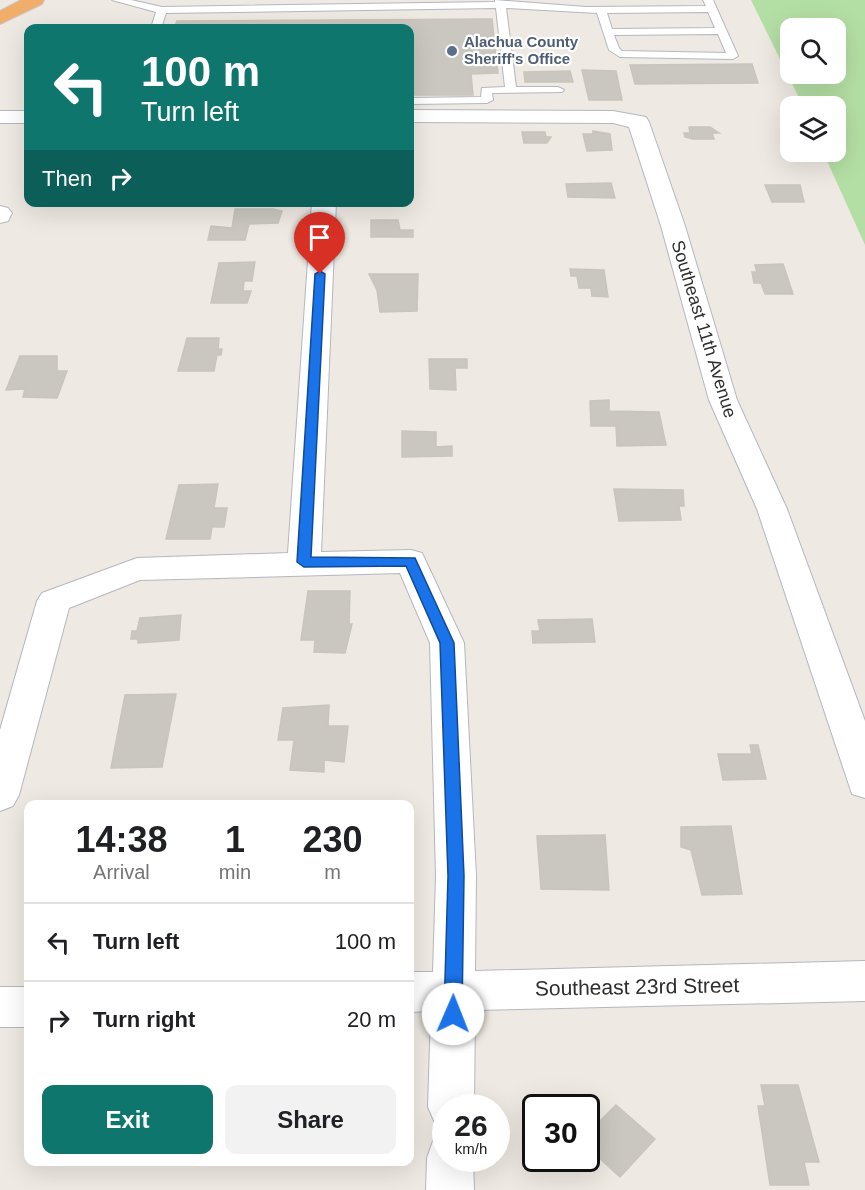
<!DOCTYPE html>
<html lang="en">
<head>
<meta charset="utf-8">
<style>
  :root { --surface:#fff; --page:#f2f2f2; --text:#202124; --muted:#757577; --line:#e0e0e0; --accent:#0f766e }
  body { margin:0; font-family:Arial,sans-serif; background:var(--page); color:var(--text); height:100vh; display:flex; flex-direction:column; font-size:22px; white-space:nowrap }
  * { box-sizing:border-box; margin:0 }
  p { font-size:20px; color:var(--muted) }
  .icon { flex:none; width:33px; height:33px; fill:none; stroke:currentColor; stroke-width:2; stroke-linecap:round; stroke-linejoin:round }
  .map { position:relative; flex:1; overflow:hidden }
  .panel { position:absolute; left:24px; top:800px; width:390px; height:366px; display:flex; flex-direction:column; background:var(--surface); border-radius:12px; box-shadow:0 6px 24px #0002 }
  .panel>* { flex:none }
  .banner { position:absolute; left:24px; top:24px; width:390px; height:183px; border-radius:12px; box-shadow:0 6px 24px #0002; background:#0f766e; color:#fff; overflow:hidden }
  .tools { position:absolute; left:780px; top:18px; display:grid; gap:12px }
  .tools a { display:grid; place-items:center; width:66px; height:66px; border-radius:12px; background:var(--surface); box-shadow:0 6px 24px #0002; font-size:30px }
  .speed { position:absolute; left:432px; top:1094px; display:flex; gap:12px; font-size:30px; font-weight:700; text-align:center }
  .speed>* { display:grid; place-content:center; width:78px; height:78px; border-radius:50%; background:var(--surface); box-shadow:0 6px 24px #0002; line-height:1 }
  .speed small { font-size:15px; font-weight:400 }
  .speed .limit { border:3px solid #111; border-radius:9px; background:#fff; color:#111 }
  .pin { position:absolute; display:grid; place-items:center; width:51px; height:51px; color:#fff; margin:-62px -26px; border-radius:50% 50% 50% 0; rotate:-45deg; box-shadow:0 0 6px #0007 }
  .pin .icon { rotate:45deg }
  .me { position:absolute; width:66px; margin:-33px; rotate:1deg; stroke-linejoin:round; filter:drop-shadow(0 0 4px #0008) }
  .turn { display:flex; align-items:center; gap:21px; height:126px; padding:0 18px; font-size:27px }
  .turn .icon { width:78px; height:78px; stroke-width:2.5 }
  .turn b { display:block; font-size:42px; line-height:51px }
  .then { display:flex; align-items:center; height:57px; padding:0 18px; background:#0003; gap:12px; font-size:22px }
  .eta { display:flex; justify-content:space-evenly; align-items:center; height:102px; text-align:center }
  .eta b { font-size:36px; font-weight:800; line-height:42px }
  .primary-button { display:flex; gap:12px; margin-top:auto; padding:12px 18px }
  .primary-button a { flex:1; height:69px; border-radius:12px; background:var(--accent); color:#fff; font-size:24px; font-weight:800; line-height:69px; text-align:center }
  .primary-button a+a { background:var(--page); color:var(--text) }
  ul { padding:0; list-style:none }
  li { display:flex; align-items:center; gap:18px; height:78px; padding:0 18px; border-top:2px solid var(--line) }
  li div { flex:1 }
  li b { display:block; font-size:22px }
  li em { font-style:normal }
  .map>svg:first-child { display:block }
  .green { fill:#b4dfa4; fill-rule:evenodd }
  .building { fill:#cac7c0; stroke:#c9c5bb; stroke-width:1.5 }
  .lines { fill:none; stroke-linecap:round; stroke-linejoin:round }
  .lane-casing { stroke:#b5b7c0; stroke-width:2 }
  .street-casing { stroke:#b5b7c0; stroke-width:2 }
  .highway-casing { stroke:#c9c9c9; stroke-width:2 }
  .lane { fill:#fff; fill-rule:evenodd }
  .street { fill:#fff; fill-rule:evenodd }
  .highway { fill:#f1ad6a; fill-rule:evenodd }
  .route { fill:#1a73e8; stroke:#114b97; stroke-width:1.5 }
  .service-dot { fill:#5c6f8a; stroke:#fff; stroke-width:2 }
  .labels { text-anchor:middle; stroke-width:4.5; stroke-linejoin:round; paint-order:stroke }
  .far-service-label { font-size:15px; font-weight:bold; fill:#4e5e75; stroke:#fff; text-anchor:start }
  .street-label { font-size:18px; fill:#2e2e2e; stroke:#fff }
  .near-street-label { font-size:21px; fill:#2e2e2e; stroke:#fff }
</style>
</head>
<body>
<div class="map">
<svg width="865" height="1190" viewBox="0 0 865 1190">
  <rect width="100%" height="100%" fill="#eee9e2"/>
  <path class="green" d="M751,0H865V245L823,152H836V106H803ZM790,28H836V74H790Z"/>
  <path class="building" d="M492,19L498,73L471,74L473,95H410V28H174L177,21Z
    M752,64L758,83L635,84L630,65Z
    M582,70L616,71L622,100H589Z
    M570,71L573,82H525L524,72Z
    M689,127H710L719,133H712L714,139H693L685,137L684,133H690Z
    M593,131L610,134L612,150L587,151L583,134H593Z
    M522,132H545L546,137H551L547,143H524Z
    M611,183L615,198L568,197L566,184Z
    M765,185H800L804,202H772Z
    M235,209H273L282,211L278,223L249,224L245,240H208L211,226L232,228Z
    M371,220H398L400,230H413V237H371Z
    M255,262L252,281H244L243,291H251L247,303H211L219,263Z
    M783,264L793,294H765L761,283H754L752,272H757L755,265Z
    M570,269L604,270L608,297L592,296L591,288H579L577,276H571Z
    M369,274H418L417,311L380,312L377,290Z
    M187,338H219L218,349H222L221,355H217L214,371H178Z
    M20,356H57V371H67L57,398L23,397L25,389L6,390Z
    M429,359H467V368H455L456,390L430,389Z
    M609,400V411L659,412L666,445L617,446L616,426H591L590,401Z
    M402,431L436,432V447L452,446V456L402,457Z
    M218,484L214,508H227L224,527H212L210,539H166L179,485Z
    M614,489L683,490L684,506H679L681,520L619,521Z
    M308,591H350L349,624H352L345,653L314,652L315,640H301Z
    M181,615L179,640L138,643V639H131L132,631H137L140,618Z
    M592,619L595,642L533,643L532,631H540L538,620Z
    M176,694L162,767L111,768L125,695Z
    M329,705L328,726H348L344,762L324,760V772L290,770L294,740H278L283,708Z
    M750,745H758L766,779L723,780L718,754H752Z
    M731,826L742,894L702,895L691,850L681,847V827Z
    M605,835L609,890L541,889L537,836Z
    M761,1085H798L819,1162H804L809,1185H770L758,1106H765Z
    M616,1105L655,1139L620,1177L586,1146V1135Z"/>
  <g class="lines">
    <defs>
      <path id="lane" d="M112,0H131L162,7L495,2V0L586,7L706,6L703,0H713L738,56L733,59L620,57L609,50L597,13L506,8L516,87H558L564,90L562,92L492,93L493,100L487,103L410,104V98L481,97L482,88L505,87L496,8L166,13L161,28H151L156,12ZM708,12L715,28L612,29L607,13ZM718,34L726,53L622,51L619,48L614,35Z"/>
      <path id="street" d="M410,110L613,111L646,117L649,122L685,226L737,400L787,509L865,721V798L852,794L757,509L709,400L661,226L629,127L613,123L410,122Z
        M0,111H28V123H0Z
        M312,202H336L321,552L411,550L422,553L464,643L476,876L475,971L865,961V1001L475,1010L474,1107H446V1127L435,1123L428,1107L431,1011L410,1012V972H433L436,876L430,643L400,573L140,580L69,608L19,795L13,806L0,811V730L37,601L42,593L137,558L288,553Z
        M0,206L8,208L12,213L8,221L0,223Z
        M0,987H28V1027H0Z
        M446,1136V1158H473L474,1190H426L427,1158L433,1141Z"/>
      <path id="highway" d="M21,0H44L42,4L0,24V11Z"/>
    </defs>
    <use href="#lane" class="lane-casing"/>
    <use href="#street" class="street-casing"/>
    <use href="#highway" class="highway-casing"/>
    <use href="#lane" class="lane"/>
    <use href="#street" class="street"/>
    <use href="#highway" class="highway"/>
  </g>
  <path class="route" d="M320,271L325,274L311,557L415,558L454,643L464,876L462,1014L460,1020L453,1022L447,1020L444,1014L448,876L440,643L406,566L304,567L297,562L315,274Z"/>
  <circle class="service-dot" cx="452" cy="51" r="6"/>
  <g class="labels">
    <g class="far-service-label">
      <text x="464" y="47">Alachua County<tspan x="464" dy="17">Sheriff's Office</tspan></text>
    </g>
    <g class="street-label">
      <text transform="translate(704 329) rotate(73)" y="6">Southeast 11th Avenue</text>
    </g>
    <g class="near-street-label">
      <text transform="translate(637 987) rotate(-1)" y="7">Southeast 23rd Street</text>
    </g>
  </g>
</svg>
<div class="tools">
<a><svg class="icon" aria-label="search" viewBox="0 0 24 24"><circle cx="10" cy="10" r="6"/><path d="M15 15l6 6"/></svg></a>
<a><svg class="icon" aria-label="layers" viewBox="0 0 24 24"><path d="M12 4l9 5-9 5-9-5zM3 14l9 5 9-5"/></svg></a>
</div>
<div class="speed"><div>26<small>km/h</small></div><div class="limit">30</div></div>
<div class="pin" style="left:320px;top:274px;background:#d93025"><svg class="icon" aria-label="arrive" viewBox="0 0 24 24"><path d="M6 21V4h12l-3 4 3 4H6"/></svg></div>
<svg class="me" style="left:453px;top:1014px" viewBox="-20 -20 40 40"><circle r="19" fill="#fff"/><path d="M0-13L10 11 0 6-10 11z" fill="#1a73e8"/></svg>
<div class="banner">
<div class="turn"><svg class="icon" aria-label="left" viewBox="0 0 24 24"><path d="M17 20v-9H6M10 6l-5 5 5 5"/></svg><div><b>100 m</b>Turn left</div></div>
<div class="then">Then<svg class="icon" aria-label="right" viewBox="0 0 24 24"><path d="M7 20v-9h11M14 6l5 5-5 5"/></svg></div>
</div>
<section class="panel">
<div class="eta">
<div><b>14:38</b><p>Arrival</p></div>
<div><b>1</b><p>min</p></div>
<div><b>230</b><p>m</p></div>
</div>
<ul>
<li><svg class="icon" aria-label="left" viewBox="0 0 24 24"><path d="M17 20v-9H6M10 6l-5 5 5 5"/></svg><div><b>Turn left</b></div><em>100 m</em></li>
<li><svg class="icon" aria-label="right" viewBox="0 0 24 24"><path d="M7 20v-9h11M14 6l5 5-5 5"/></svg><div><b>Turn right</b></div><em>20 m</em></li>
</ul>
<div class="primary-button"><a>Exit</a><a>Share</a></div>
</section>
</div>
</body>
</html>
